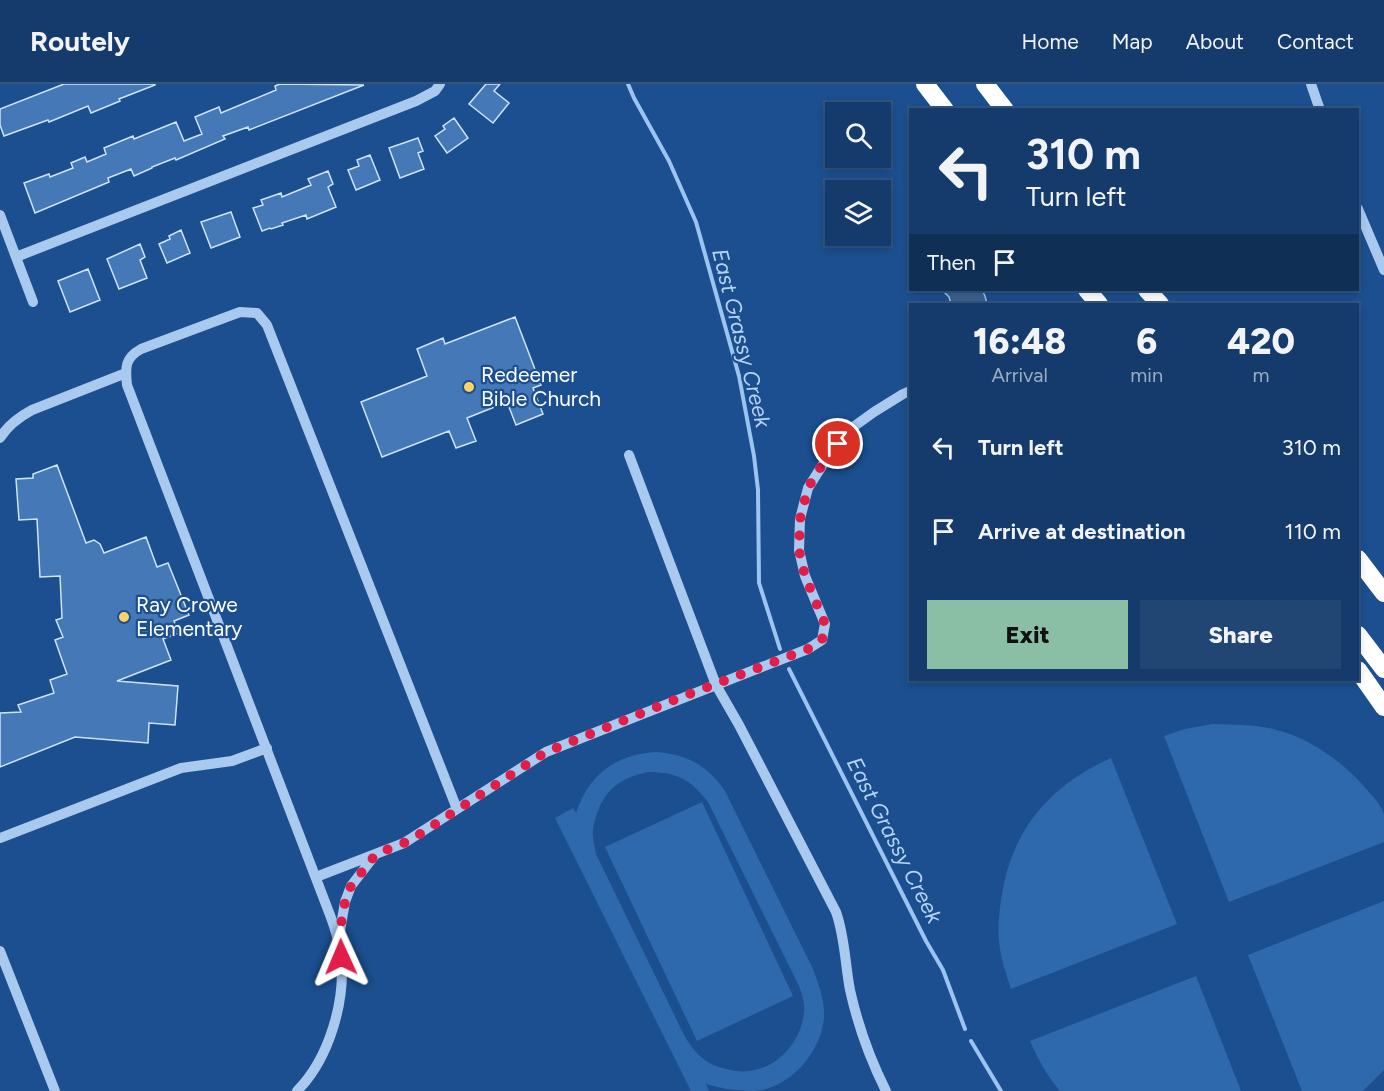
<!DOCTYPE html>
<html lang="en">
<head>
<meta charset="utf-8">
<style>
  :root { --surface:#143b6b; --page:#214673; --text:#f1f3f6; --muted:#9dadc1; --line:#33557e; --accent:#8abfa5 }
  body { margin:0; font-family:Figtree,sans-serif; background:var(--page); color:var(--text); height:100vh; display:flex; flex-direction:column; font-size:22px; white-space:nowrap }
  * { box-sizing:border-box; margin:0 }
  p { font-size:20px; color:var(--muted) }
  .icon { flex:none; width:33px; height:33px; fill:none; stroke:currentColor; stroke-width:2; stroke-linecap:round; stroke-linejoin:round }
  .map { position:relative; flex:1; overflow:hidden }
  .side { position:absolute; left:909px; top:219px; width:450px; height:378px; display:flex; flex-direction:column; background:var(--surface); border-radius:0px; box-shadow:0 3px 9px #0003,0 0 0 2px var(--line) }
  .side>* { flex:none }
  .banner { position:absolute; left:909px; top:24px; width:450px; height:183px; border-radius:0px; box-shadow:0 3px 9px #0003,0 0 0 2px var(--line); background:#143b6b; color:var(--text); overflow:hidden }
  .controls { position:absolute; left:825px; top:18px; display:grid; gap:12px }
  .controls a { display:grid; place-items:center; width:66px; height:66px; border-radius:0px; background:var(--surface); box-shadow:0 3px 9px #0003,0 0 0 2px var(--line); font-size:30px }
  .pin { position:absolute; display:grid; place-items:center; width:51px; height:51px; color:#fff; margin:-26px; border:3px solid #fff; border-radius:50%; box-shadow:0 2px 6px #0007 }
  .me { position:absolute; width:66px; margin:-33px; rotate:359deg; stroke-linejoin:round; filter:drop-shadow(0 0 4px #0008) }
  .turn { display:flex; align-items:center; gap:21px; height:126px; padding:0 18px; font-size:27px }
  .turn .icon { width:78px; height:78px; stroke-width:2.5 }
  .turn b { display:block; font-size:42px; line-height:51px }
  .then { display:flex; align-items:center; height:57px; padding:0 18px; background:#0003; gap:12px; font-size:22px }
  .eta { display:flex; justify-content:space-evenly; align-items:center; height:102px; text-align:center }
  .eta b { font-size:36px; font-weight:800; line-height:42px }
  .button { display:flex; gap:12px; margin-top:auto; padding:12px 18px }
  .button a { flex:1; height:69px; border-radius:0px; background:var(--accent); color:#111; font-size:24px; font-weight:800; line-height:69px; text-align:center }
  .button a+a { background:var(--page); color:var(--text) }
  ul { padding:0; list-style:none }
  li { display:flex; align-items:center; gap:18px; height:84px; padding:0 18px }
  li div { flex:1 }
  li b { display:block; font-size:22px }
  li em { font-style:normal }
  header { display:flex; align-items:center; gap:36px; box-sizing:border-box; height:84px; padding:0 30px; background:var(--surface); border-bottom:2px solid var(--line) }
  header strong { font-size:28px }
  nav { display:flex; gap:33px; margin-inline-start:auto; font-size:21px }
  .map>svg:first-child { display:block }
  .green { fill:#2e69ad; fill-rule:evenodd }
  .water { fill:#3c6290; stroke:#9cc4f0; stroke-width:1.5 }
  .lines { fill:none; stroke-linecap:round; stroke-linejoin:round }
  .stream { stroke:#9cc4f0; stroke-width:4 }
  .building { fill:#4478b7; stroke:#cfe3fa; stroke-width:1.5 }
  .minor { stroke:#a9c9ee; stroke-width:10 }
  .highway { stroke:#fff; stroke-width:18 }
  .route { stroke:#e11d48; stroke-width:10; stroke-dasharray:0 18 }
  .poi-dot { fill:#ffd166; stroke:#1b4f8f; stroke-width:2 }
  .labels { text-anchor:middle; stroke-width:4.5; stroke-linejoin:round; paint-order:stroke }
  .poi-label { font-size:21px; fill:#fff; stroke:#1b4f8f; text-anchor:start }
  .water-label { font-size:22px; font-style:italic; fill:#b5d3f5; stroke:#1b4f8f }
</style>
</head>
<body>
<header>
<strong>Routely</strong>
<nav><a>Home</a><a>Map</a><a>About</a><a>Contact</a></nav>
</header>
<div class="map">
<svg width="1384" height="1007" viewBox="0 0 1384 1007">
  <rect width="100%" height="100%" fill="#1b4f8f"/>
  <path class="green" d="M1213,640C1232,641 1254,640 1273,645C1307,653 1338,674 1362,700C1369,709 1381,719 1384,730C1384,738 1384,750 1384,758L1229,818L1164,652L1185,645Z
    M657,668C688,671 707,681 725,707L813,885C819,901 825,917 824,934C821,968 791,1003 756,1007C739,1007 723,1005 706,1000L709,1007H691L555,734L573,724L576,729C589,690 616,670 657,668ZM649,688C677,688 691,696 708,718L799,902C802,910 805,920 804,929C800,963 771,991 736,987C726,985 714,983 705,976C696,970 690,961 684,951L596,770C595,764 593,758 593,752C592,746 594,739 596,733C604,705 622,693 649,688Z
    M1111,674L1177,840L1011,905C1007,892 1002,879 1000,865C997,847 999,828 1002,810C1013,744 1051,701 1111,674Z
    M702,718L793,912L697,957L605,763Z
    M1384,817V986L1363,1007H1302L1248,871Z
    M1196,892L1241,1007H1060C1047,992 1038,975 1030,957Z"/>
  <path class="water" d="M942,206H982L985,212L987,220H951L949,213Z"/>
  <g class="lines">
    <path class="stream" d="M628,0L634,14L669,77L696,138L739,292L754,372L758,406L759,499L780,565
      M789,585L926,857L943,886L965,945
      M971,957L1001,1007"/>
  </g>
  <path class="building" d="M64,0H155V1L119,15L120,17L91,29L88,22L49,38L48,36L4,52L0,41V25Z
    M280,0L364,1L249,46L248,43L223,52L225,55L176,76L175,74L152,83V84L134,92L131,85L108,94L109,98L35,129L24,99L49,90L50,93L73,84L71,79L85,73L87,78L106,70L104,64L133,52L134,55L176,38L184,57L202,50L195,33L219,23L221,29L276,6L275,2Z
    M486,0H500L494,7L509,19L493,39L469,20Z
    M454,34L468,54L447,69L435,52L445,45L443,42Z
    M418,54L423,67L418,69L424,85L400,94L389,64Z
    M370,71L380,96L356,106L348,86L359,82L357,76Z
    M328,87L333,100L328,103L336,123L307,135L306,131L282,139L283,141L271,145L270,144L262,147L253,124L263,121L261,116L281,109L282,113L311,101L308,95Z
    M231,128L240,153L211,164L201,138Z
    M181,146L190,169L167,179L159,160L170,155L169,152Z
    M140,160L145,173L140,176L147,194L119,205L107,175Z
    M88,185L100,216L70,228L58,197Z
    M515,233L541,301L533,304L543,330L516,341L507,318L467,334L476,357L456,364L449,347L382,373L361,318L427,292L417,265L443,254L445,260Z
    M57,381L86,459L94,456L100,460L104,469L146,453L157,483L168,479L189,531L174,537L179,549L163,555L171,576L117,597L178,602L175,641L149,639L148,659L75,653L0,683V629L21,628L18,621L54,609L50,596L67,590L55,556L63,553L56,536L62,534L60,492L40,493L37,435L19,436L16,395L33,394V390Z"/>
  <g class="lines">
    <path class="minor" d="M1311,0L1320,26
      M1358,125L1384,186
      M0,131L33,218
      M16,173L416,17L435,7L440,0
      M0,354C8,341 19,333 32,326L126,289
      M629,371L716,601L808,565L822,556L825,540L805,492L799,466L800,435L808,404L827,374L849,346L874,328L903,310L910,307
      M0,754L181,684L232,677L267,664
      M316,793L404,759L546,668L716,601L739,641L836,828C845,853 845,880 850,906C858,942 870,975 886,1007
      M339,853L345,818L351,802L375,771
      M0,867L55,1007
      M297,1007C329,975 346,917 341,872C339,858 335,844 330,831L127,301C125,283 125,274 141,265L240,228L257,229L267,241L457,725"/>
    <path class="highway" d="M925,0L945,26
      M985,0L1005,26
      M1087,206L1099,220
      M1147,206L1160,220
      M1358,475L1384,509
      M1358,551L1384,585
      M1358,586L1384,623"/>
  </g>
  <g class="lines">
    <path class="route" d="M341,873L338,857L345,818L351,802L376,770L404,759L417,752L546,668L684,612L808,565L822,556L825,540L805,492L799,466L800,435L808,404L826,374L838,360"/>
  </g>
  <g class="poi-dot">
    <circle cx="469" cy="303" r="6"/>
    <circle cx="124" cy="533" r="6"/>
  </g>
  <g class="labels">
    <g class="poi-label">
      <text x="481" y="298">Redeemer<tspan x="481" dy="24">Bible Church</tspan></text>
      <text x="136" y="528">Ray Crowe<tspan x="136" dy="24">Elementary</tspan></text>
    </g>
    <g class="water-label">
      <text transform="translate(742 254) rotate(76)" y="8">East Grassy Creek</text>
      <text transform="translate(895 756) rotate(63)" y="8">East Grassy Creek</text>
    </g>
  </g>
</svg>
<div class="controls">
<a><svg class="icon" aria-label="search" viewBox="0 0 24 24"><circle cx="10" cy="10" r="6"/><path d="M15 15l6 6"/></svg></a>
<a><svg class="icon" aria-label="layers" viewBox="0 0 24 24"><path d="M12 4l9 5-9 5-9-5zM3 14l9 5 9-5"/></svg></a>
</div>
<div class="pin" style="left:838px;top:360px;background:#d93025"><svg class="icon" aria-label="arrive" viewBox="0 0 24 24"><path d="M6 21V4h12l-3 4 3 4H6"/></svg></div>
<svg class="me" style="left:341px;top:873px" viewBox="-20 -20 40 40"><path d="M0-17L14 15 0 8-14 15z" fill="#e11d48" stroke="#fff" stroke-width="4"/></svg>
<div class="banner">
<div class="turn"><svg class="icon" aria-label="left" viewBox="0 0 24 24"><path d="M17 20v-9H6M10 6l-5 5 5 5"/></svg><div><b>310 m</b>Turn left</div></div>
<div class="then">Then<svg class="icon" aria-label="arrive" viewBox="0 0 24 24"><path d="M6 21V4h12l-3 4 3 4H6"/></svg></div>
</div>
<section class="side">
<div class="eta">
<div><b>16:48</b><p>Arrival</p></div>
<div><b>6</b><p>min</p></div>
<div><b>420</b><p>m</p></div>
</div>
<ul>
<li><svg class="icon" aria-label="left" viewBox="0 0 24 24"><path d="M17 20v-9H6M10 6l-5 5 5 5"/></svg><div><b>Turn left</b></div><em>310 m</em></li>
<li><svg class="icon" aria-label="arrive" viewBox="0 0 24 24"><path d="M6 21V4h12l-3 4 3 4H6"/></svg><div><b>Arrive at destination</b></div><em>110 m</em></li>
</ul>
<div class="button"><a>Exit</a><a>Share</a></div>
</section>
</div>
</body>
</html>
